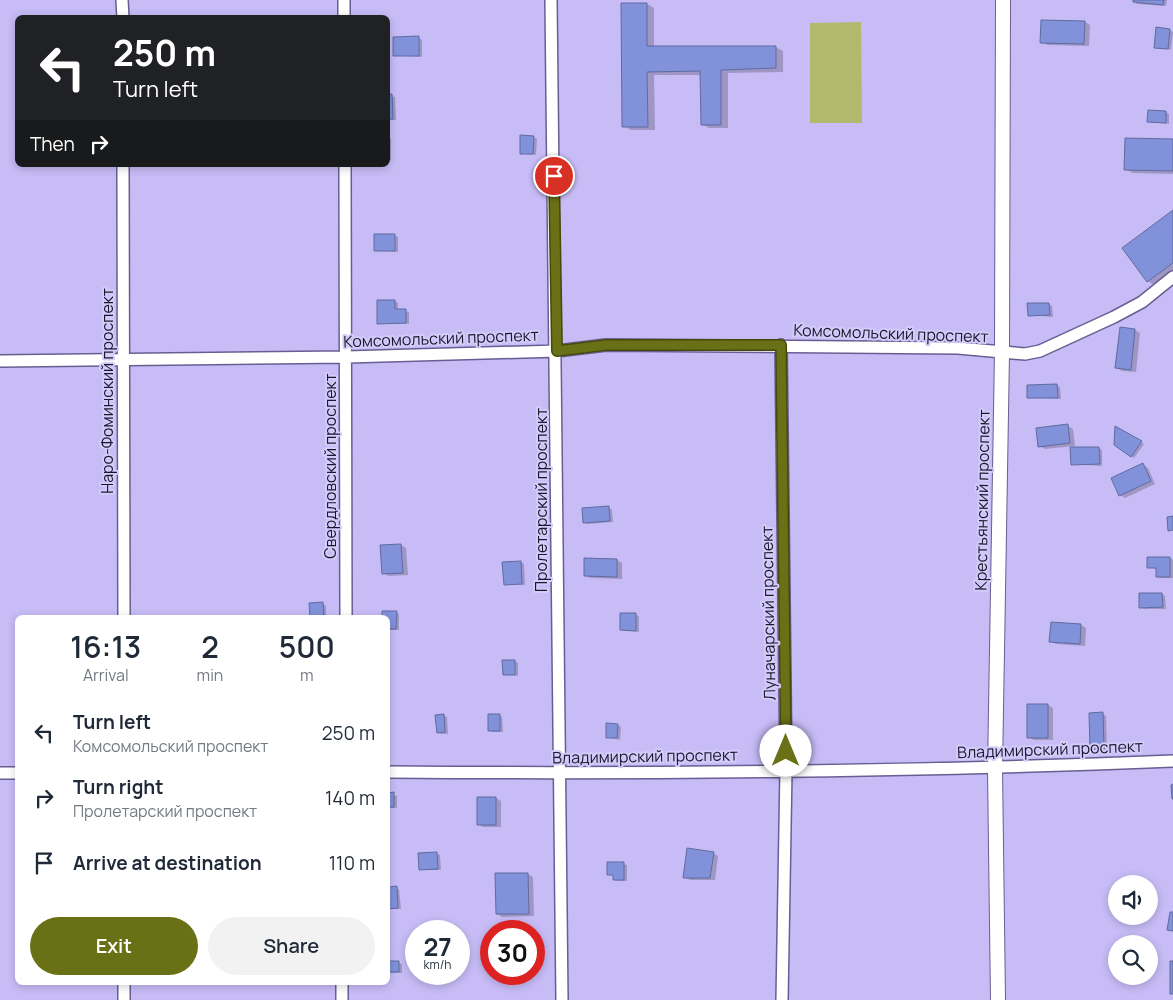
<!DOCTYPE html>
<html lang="en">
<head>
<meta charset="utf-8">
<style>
  :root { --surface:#fff; --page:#f2f2f3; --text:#1f2937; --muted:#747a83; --accent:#6a7015 }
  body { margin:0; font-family:Manrope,sans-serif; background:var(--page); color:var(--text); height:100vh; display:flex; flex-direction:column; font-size:19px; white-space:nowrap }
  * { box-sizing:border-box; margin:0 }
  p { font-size:16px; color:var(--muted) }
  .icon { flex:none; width:28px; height:28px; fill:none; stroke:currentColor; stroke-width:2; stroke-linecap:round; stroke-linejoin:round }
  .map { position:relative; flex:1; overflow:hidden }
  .details { position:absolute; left:15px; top:615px; width:375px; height:370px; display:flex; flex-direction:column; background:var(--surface); border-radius:8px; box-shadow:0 2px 8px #0003 }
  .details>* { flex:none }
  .hud { position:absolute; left:15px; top:15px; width:375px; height:152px; border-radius:8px; box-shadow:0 2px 8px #0003; background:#202124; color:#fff; overflow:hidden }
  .buttons { position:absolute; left:1108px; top:875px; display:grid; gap:10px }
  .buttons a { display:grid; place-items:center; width:50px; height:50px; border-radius:50%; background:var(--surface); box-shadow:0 2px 8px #0003; font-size:25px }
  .speed { position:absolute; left:405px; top:920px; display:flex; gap:10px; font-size:25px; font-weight:700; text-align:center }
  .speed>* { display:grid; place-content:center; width:65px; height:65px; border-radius:50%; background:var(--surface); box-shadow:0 2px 8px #0003; line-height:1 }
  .speed small { font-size:12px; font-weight:400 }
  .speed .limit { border:8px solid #d22; background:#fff; color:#111 }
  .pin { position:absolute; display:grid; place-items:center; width:42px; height:42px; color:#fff; margin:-21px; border:2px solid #fff; border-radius:50%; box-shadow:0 1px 5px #0007 }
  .me { position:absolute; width:55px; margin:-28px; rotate:0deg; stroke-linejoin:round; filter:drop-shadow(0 0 4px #0008) }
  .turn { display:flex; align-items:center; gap:18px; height:105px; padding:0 15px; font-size:22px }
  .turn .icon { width:65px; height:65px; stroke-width:2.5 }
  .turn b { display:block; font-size:35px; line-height:42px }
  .then { display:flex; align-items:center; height:48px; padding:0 15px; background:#0003; gap:10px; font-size:19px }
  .eta { display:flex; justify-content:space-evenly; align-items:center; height:85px; text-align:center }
  .eta b { font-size:30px; font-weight:600; line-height:35px }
  .action { display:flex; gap:10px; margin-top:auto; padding:10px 15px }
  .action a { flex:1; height:58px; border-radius:30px; background:var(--accent); color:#fff; font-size:20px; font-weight:600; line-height:58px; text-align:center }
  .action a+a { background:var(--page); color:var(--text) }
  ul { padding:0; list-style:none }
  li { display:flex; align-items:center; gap:15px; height:65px; padding:0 15px }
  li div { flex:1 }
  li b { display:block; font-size:19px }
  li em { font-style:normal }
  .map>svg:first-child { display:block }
  .green { fill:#b2b96c }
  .shadow { fill:#0003 }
  .building { fill:#8192db; stroke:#5f6b9f }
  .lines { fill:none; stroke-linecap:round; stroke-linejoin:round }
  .minor-casing { stroke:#695e92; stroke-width:14 }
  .tertiary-casing { stroke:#695e92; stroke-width:16 }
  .minor { stroke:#fff; stroke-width:11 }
  .tertiary { stroke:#fff; stroke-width:14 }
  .route-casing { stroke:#45490e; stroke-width:12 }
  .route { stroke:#6a7015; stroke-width:9 }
  .labels { text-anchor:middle; stroke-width:4; stroke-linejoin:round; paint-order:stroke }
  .street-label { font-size:16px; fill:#1c172c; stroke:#d3cbfa }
</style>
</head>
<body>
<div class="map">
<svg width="1173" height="1000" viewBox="0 0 1173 1000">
  <rect width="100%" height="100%" fill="#c7bcf6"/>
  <path class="green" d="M861,22L862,123H810V23Z"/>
  <path class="shadow" d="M1134,0H1167L1166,6L1137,4Z
    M647,4L654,8V47H775L783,51V72L728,73V128H709L702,124V75H654L655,130H631L624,126Z
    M1085,22L1090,25L1089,46L1047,45L1042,42Z
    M1170,30L1173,32L1171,50L1155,47Z
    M419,38L422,40V57L395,55Z
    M388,95L395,97L396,120H388Z
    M1166,112L1169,114V124L1148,122Z
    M388,137L391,139V160H388Z
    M533,137L537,139L536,155L521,153Z
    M1173,140V174L1133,173L1125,169Z
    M1173,212V273L1155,286L1148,281L1124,248Z
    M394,235L398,237V252L375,250Z
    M395,301L398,303V310L409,312V324L378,323Z
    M1049,304L1052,306L1053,317L1029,315Z
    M1135,330L1140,333L1136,372L1122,371L1117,368Z
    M1057,385L1060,387L1061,399L1028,397V386Z
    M1068,426L1073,429L1075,446L1045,449L1039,446Z
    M1116,428L1144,444L1134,458L1131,456Z
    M1099,448L1102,450V466L1072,464Z
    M1143,465L1148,468L1155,484L1125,498L1120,495Z
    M609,508L612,510L613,522L587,524L584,522Z
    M401,545L406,548L408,575L389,576L383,573Z
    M1170,558L1173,560V578H1160L1157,577V569L1148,567Z
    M617,560L622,563V579L590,578L585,575Z
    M521,562L524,564L525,585L505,584Z
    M1140,594H1162L1165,596L1166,609H1144L1140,607Z
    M323,604L326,606V618H311Z
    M396,612L399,614V630H388V618Z
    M636,615L639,616V632L621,630Z
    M1081,625L1086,628L1085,646L1056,644L1051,641Z
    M515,661L518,663V676L504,674Z
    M1048,705L1053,708V740H1034L1028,737Z
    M1103,714L1106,716L1107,750H1094L1091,748Z
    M499,715L502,717L503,732H493L490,731Z
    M444,716L447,717L448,734H441L438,732Z
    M618,725L621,727L620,740L607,737Z
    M388,794L397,796V808H388Z
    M478,798H496L501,801V827H483L478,824Z
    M436,853L440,855L441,870H421Z
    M713,853L718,856L715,880H690L684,877Z
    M623,864L627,865V881H618L614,879V876L608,874Z
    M528,874L533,877L534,916L502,917L497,914Z
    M388,888L399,889L401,909H388Z
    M388,962L402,964V973H388Z"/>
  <path class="building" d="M1133,0H1164L1163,5L1133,2Z
    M621,3H647V46H776V68L721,70V125H701L700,71L647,72L648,127H622Z
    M1041,20L1085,21L1084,44L1040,43Z
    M1156,27L1170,29L1168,49L1154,48Z
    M419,36V56H393V37Z
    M388,94H392L393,119H388Z
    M1148,110L1166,111V123L1147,122Z
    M520,135L534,136L533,154H520Z
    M1125,138L1173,139V171L1124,170Z
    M1173,210V263L1147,282L1122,248Z
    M374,234H395V251H374Z
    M377,300H395V309H406V323L377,324Z
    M1027,303H1049L1050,315L1028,316Z
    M1120,327L1135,329L1131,370L1115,368Z
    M1057,384L1058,398H1027V385Z
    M1068,424L1070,443L1038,447L1036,428Z
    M1115,426L1142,441L1131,457L1114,445Z
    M1070,447H1099L1100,464L1071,465Z
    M1143,463L1151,481L1119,496L1111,478Z
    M609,506L610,521L583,523L582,508Z
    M1173,516V530L1168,531L1167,517Z
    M401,544L403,573L382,574L380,545Z
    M1147,557H1170V577H1156V568H1147Z
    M584,558L617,559V577L584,576Z
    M521,561L522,584L504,585L502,562Z
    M1139,593H1162L1163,607L1139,608Z
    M323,602L324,618H310L309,603Z
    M382,611H397L396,629H388V618H382Z
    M620,613H636V631L620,630Z
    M1051,622L1081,624L1080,644L1049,642Z
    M502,660H515V675H503Z
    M1027,704H1048V738H1027Z
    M1103,712L1104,749H1090L1089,713Z
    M444,714L445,732L437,733L435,715Z
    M488,714H500V731H488Z
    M606,723L618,724L617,738H606Z
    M1173,784V799H1172L1171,785Z
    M394,792V807H388V793Z
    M477,797H496V825H477Z
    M687,848L714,852L710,878H683Z
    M437,852L438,869L419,870L418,853Z
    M607,862H624V880H613V875H607Z
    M495,873H528L529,914H496Z
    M397,886L398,908L388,909V887Z
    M1170,912H1173V931L1167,930Z
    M485,939L491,940V952H485Z
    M388,961H399V972H388Z
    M1170,961H1173V994H1170Z"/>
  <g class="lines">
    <defs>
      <path id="minor" d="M122,0L123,18
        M344,0V18
        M551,0L562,1000
        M123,165L124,618
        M345,165L346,618
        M781,345L786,770L782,1000
        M0,361L347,357L557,351L606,345L958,348L1025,354L1040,351L1114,317L1142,302L1173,277
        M388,772C649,774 911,772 1173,761
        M0,773H18
        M124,1000V982
        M342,1000V982"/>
      <path id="tertiary" d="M998,1000L995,769L1002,353L1003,0"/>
    </defs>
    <use href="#minor" class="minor-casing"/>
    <use href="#tertiary" class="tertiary-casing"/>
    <use href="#minor" class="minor"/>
    <use href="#tertiary" class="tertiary"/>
  </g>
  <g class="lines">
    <defs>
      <path id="route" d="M554,176L557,351L606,345H781L786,751"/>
    </defs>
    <use href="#route" class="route-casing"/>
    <use href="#route" class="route"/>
  </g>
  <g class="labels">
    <g class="street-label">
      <text transform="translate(891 333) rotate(2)" y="6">Комсомольский проспект</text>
      <text transform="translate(441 338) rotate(-2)" y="6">Комсомольский проспект</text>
      <text transform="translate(107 391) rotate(-90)" y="6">Наро-Фоминский проспект</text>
      <text transform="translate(330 466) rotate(-90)" y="6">Свердловский проспект</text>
      <text transform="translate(541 500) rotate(-90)" y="6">Пролетарский проспект</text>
      <text transform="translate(982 500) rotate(-89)" y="6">Крестьянский проспект</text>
      <text transform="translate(768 613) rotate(-91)" y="6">Луначарский проспект</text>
      <text transform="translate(1050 749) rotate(-2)" y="6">Владимирский проспект</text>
      <text transform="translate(645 756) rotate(-1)" y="6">Владимирский проспект</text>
    </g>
  </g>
</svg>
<div class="buttons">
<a><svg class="icon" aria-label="sound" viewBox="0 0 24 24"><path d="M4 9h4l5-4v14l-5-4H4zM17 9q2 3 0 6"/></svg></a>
<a><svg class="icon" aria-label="search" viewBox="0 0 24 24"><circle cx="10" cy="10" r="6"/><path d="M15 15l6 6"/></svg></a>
</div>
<div class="speed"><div>27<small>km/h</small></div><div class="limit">30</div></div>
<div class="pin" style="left:554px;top:176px;background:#d93025"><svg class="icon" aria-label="arrive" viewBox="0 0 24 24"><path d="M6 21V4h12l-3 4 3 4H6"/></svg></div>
<svg class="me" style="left:786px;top:751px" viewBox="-20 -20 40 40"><circle r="19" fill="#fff"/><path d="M0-13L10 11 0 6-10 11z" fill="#6a7015"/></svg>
<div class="hud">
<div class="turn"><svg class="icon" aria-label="left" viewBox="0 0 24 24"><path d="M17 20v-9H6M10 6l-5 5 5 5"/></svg><div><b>250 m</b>Turn left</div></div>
<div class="then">Then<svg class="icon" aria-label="right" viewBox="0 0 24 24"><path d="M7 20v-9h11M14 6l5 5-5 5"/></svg></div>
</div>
<section class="details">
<div class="eta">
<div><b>16:13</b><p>Arrival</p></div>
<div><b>2</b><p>min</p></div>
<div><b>500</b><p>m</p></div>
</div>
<ul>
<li><svg class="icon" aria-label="left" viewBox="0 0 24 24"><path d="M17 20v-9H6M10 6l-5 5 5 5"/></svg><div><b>Turn left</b><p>Комсомольский проспект</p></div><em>250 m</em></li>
<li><svg class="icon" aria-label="right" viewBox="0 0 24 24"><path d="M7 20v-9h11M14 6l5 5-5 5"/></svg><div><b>Turn right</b><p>Пролетарский проспект</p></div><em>140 m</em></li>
<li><svg class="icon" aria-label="arrive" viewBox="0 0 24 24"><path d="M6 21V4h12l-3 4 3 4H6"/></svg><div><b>Arrive at destination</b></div><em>110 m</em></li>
</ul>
<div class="action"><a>Exit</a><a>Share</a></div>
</section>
</div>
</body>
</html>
